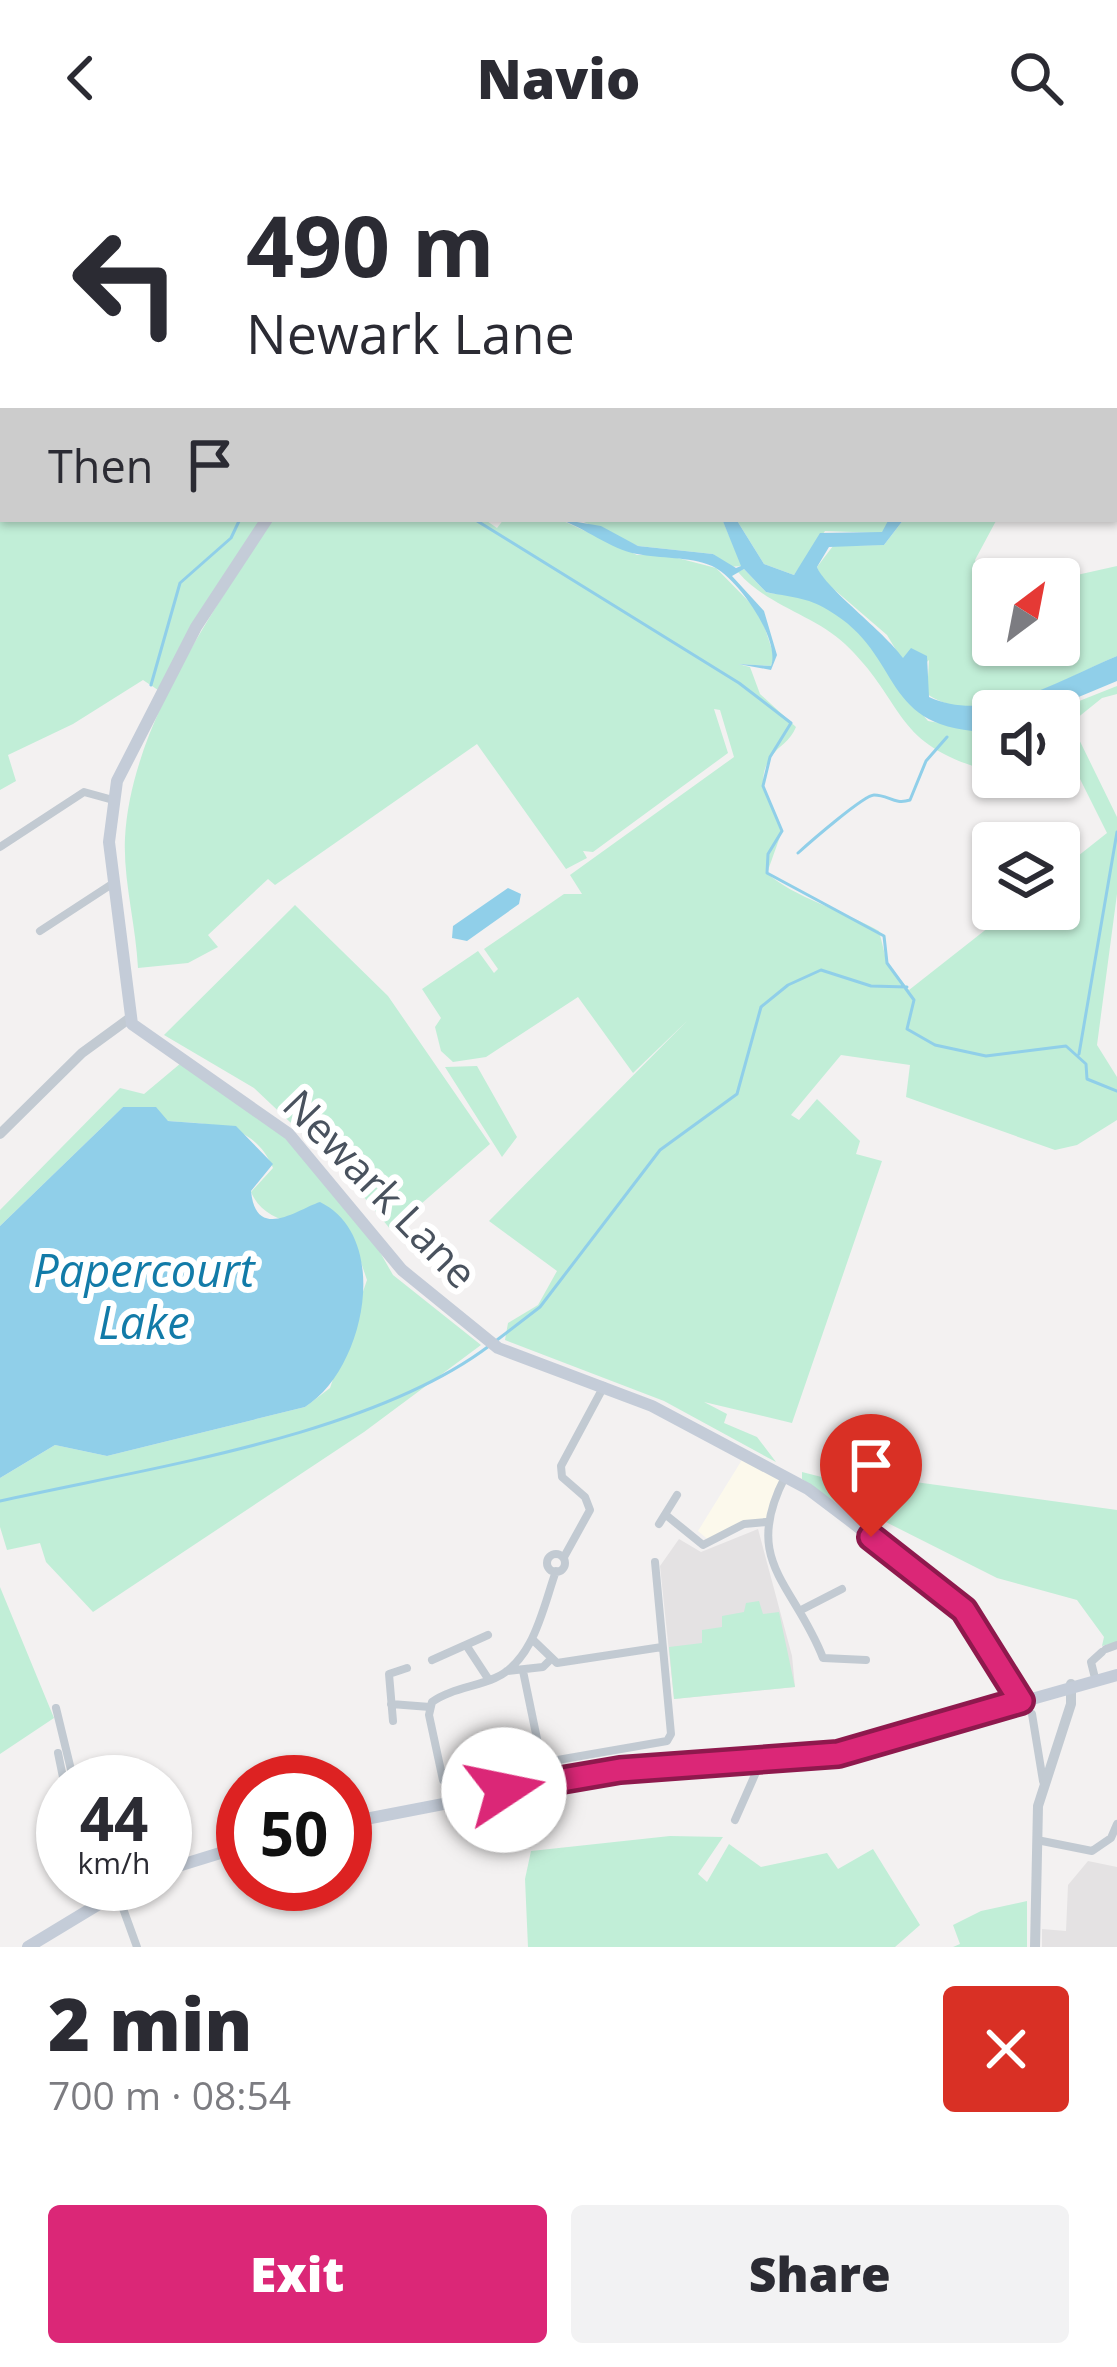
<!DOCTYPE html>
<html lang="en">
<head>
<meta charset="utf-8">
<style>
  :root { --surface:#fff; --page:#f2f2f3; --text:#2b2b33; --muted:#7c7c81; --accent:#db2777 }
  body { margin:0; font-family:"Open Sans",sans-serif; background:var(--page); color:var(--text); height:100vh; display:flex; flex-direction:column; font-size:45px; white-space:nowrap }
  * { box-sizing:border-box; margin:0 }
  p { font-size:39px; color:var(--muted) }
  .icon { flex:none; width:66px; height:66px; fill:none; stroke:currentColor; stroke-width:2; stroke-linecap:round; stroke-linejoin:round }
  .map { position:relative; height:1791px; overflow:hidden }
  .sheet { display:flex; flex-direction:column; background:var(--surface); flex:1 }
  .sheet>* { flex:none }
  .banner { position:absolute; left:0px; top:0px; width:1119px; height:366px; box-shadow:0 3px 9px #0004; background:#fff; color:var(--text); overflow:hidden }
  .needle { width:78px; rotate:32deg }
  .fabs { position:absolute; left:972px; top:402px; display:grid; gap:24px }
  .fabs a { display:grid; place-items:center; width:108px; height:108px; border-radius:12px; background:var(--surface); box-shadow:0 3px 9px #0004; font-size:60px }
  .speed { position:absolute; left:36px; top:1599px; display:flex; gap:24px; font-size:60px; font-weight:700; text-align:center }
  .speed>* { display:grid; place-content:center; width:156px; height:156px; border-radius:50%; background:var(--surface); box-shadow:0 3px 9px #0004; line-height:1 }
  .speed small { font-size:30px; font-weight:400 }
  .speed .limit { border:18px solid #d22; background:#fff; color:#111 }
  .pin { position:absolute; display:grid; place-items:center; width:102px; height:102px; color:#fff; margin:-123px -51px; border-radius:50% 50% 50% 0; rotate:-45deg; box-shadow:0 0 12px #0007 }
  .pin .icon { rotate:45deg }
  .me { position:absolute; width:132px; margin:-66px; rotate:79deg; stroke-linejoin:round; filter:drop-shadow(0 0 9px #0008) }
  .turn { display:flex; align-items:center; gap:42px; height:252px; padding:0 48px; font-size:54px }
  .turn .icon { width:156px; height:156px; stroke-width:2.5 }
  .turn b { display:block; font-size:84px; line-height:102px }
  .then { display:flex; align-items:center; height:114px; padding:0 48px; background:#0003; gap:24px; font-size:45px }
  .round { display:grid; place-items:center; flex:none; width:126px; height:126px; border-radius:12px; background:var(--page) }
  .summary { display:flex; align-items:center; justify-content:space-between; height:204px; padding:0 48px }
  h1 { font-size:72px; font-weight:800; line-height:90px }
  .action { display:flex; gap:24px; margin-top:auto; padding:24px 48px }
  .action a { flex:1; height:138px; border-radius:12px; background:var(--accent); color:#fff; font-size:48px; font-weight:800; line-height:138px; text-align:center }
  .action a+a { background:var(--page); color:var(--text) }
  header { display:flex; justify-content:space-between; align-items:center; height:156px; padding:0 48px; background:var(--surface); font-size:54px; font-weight:800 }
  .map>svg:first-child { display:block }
  .commercial { fill:#fcf9ec }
  .education { fill:#e4e2e3 }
  .green { fill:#c1eed7 }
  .water { fill:#90cfe9 }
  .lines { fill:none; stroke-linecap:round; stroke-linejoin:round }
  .stream { stroke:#90cfe9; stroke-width:3 }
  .minor { stroke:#c2cad2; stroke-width:8 }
  .tertiary { stroke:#c2cad2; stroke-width:10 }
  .secondary { stroke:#c4ccd8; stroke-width:12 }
  .route-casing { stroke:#8e194d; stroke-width:30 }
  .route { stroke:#db2777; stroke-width:21 }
  .labels { text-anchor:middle; stroke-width:12; stroke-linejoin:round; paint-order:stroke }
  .street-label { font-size:42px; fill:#49525e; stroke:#fff }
  .water-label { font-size:45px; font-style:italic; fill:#127ba8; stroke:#fff }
</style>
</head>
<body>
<header><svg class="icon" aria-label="back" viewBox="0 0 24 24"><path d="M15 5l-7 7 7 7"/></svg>Navio<svg class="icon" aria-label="search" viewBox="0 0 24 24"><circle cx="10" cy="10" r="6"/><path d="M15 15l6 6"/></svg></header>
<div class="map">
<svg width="1117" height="1791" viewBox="0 0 1117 1791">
  <rect width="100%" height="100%" fill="#f3f1f1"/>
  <path class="commercial" d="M745,1299L785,1321L766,1366H749L712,1387L698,1375Z"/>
  <path class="education" d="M758,1373L792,1500L795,1531L674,1543L660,1410L679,1383L701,1396Z
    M1088,1705L1117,1711V1791H1042V1773L1066,1775L1068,1729Z"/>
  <path class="green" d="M0,0H415L3,3V179Z
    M0,197L3,363H262L161,536L143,524L73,568L8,599L16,625L0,634Z
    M273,363H484L497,372L504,363H559L637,399H666L716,412L760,457L774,500L771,510L738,508L750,511L760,538L796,571C790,586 779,589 771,601C751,630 776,648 782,675L767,717C793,741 844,755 879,775L887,807L909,834L1012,753H1059V715L1107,677L1059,581V555H1054L1117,530V538L1102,542L1071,567L1117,661V738L1097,889L1117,921V964L1077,989L1055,994L906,941L910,909L841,899L791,959L799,964L817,943L860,985L856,998L882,1005L792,1267L704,1246L727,1258L724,1267L757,1281L776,1306L664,1245L505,1184L508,1167L538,1149L557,1115L489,1065L687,865L633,917L578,841L486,901L453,906L441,895L435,871L441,862L422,833L478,795L494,817L498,813L484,793L564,738H582L570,719L734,601L720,554L714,553L728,597L593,696L583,695L587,702L566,713L477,588L275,729L268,723L208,779L218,791L188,807L138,812C136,769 123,724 125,682C131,570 214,454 273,363Z
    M577,363H722L742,410L729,411L713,398L638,390Z
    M736,363H889V365L882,377L825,375L794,419L764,408Z
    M904,363H997L975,404L983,421L999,423H993V489H1059V423L1117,410V500C1064,522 982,576 927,538L929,504L919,513L922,537L887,479L822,423L817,411L833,390L884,389Z
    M744,413L766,436C776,439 785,438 794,439C851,447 895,524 928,565L993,576V616C890,589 908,548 845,488C814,459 767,450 738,416Z
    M295,749L388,840L490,988L391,1074L345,1018L254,932L164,879Z
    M181,907L282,977L377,1091L393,1119L481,1189L364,1276L93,1456L46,1406L40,1387L7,1394L0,1371V1322L55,1289L107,1300L305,1251L330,1232L367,1124L351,1077C314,1069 266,1072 251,1036L273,1012C253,965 211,969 169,965C154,963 138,955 123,951L0,1070V1054L120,932L144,938Z
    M477,910L517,981L502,1001L445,911Z
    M867,1306L901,1324L1117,1354V1486L1102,1490L1104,1481L1077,1444L997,1422L856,1351L851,1357L802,1323V1316L861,1331Z
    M0,1431L54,1562L0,1598Z
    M759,1445L763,1458L779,1456L795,1531L674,1543L669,1491L702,1487V1474L722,1471V1460L744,1456L746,1447Z
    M670,1680L723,1681L698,1718L707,1726L729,1688L761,1711L827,1697L838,1713L873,1693L920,1769L895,1791H528L525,1723L531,1695Z
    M1027,1745V1791H953L960,1788L953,1769L981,1755Z"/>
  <path class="water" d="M559,363L601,370L638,390L713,398L736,412L741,410L722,363H736L764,408L794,419L820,377L882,376L889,363H904L884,389L829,391L817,411C825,432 884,475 903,502L911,492L927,500L929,541C991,569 1061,523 1117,500V525L1045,555H993V576C876,575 907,500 828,454C808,441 788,441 766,436L744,413L732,420L764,455L777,499L771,514L738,508L771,510C781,483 736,420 712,410C688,400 661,403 637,398C610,393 585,372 559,363Z
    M508,732L521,738L519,748L467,785L452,782L453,770Z
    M123,951H156L168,965L236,970L273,1008L251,1035C256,1086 298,1053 320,1046C393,1082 364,1215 305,1251L107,1300L55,1289L0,1322V1070Z"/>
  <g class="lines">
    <path class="stream" d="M822,3V0
      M0,343L3,341
      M474,363L739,527L791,567L770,601L763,630L782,675L768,698L767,717L884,780L887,807L914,844L907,873L935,889L986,900L1066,890L1086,908L1087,923L1117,935
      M151,529L180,427L231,382L240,363
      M798,697C809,687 864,639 874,639C889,639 894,649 910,644L926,605L947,581
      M1079,898L1117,676
      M497,1184L540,1151L660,994L737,938L761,851L788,829L821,814L871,830L907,831
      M0,1345C147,1312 370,1280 489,1190"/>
    <path class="minor" d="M0,691L84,636L113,644
      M40,775L112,728
      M785,1321C741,1406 794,1427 823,1502L866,1504
      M666,1359L703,1389L744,1368L766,1366
      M659,1368L677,1339
      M547 1407a9 9 0 1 1 18 0a9 9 0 1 1-18 0Z
      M564,1401L590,1354L585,1341L562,1321L561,1310L604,1230
      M556,1415C543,1451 534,1505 495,1522C475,1531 450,1533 432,1546L429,1559L443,1624L667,1585L671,1578L655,1406
      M803,1453L842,1433
      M532,1483L557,1507L662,1491
      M468,1492L489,1524
      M1106,1493L1117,1489
      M432,1504L488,1479
      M507,1515L543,1511L550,1504
      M523,1515L542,1607
      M1095,1522L1091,1506L1102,1496
      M391,1548L430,1551
      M56,1552L74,1626
      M1032,1558L1043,1625
      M393,1565L389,1518L407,1512
      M58,1597L64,1626
      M735,1664L761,1605
      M1037,1684L1092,1695L1111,1682L1117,1668
      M84,1728L91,1750
      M117,1736L137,1791"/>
    <path class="tertiary" d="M0,978L82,897L130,862
      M1035,1791L1038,1650L1071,1548V1528"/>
    <path class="secondary" d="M441,3L442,0
      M267,363L196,471L117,625L109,686L132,868L289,978L402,1114L498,1192L652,1250L808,1333L849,1364L964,1453L1020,1545
      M345,1667L620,1614L838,1598L1117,1519
      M165,1714L243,1690
      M28,1791L132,1728"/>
  </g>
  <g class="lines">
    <defs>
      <path id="route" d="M504,1634L620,1614L838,1598L1021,1545L964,1454L871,1381"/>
    </defs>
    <use href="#route" class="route-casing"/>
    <use href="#route" class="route"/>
  </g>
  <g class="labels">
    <g class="street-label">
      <text transform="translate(380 1033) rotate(46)" y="15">Newark Lane</text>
    </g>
    <g class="water-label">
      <text x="144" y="1131">Papercourt<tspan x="144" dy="52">Lake</tspan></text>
    </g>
  </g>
</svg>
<div class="fabs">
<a><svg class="needle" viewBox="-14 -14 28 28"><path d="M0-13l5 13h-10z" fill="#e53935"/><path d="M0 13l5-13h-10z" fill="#7c7c81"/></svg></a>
<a><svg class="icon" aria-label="sound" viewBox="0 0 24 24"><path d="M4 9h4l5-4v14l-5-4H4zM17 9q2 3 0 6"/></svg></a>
<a><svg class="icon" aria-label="layers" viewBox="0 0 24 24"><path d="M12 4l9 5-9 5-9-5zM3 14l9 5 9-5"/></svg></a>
</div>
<div class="speed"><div>44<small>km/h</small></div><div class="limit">50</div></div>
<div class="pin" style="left:871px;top:1381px;background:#d93025"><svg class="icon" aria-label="arrive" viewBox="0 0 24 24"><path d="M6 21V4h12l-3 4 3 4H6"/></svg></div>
<svg class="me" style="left:504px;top:1634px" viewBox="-20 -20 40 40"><circle r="19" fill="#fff"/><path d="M0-13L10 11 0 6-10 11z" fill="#db2777"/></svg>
<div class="banner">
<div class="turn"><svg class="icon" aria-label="left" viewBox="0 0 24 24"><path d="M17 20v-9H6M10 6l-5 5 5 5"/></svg><div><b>490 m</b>Newark Lane</div></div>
<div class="then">Then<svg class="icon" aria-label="arrive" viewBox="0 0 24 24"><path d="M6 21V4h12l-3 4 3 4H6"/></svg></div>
</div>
</div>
<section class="sheet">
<div class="summary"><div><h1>2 min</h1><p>700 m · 08:54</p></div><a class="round" style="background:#d93025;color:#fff"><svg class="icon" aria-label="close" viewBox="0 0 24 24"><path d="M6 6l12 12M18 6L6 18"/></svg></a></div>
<div class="action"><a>Exit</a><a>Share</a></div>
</section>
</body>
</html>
